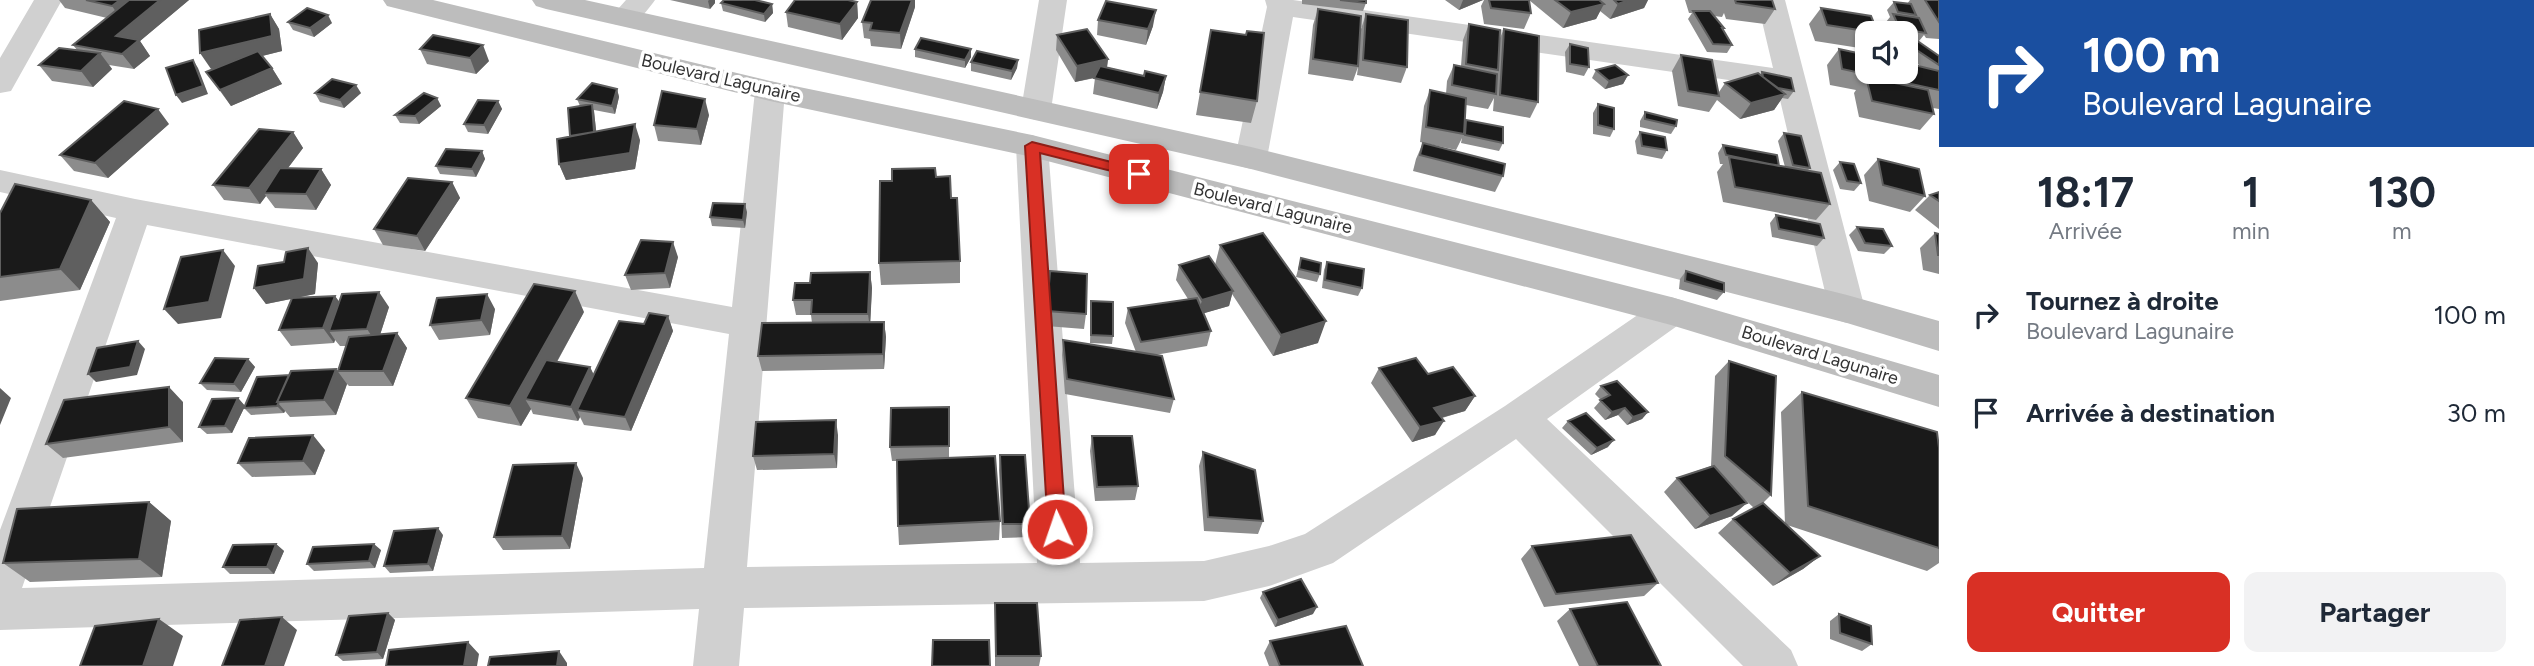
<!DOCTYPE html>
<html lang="fr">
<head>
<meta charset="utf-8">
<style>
  :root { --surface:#fff; --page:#f2f2f3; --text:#1f2937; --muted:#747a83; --accent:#d93025 }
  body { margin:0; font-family:Figtree,sans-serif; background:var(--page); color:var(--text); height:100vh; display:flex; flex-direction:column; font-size:26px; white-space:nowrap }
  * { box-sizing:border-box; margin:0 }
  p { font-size:23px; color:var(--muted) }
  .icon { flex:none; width:38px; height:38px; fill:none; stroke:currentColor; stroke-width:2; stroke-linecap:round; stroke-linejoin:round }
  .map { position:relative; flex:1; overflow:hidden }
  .side { display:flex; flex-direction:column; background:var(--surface); width:595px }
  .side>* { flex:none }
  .banner { background:#1a4fa0; color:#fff; overflow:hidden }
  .fabs { position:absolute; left:1855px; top:21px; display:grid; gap:14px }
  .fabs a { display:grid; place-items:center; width:63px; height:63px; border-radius:14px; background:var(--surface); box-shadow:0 2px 5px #0004; font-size:35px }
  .pin { position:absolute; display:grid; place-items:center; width:60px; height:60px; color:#fff; margin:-30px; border-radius:14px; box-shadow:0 4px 10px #0006 }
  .me { position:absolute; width:77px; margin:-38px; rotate:357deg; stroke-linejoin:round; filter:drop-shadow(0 0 5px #0008) }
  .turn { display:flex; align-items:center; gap:24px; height:147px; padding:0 28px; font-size:32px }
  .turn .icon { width:91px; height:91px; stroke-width:2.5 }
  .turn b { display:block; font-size:49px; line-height:60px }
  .eta { display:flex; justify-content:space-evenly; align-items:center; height:119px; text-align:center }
  .eta b { font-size:42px; font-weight:700; line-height:49px }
  .primary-button { display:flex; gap:14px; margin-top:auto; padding:14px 28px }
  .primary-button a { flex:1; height:80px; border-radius:14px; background:var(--accent); color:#fff; font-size:28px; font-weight:700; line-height:80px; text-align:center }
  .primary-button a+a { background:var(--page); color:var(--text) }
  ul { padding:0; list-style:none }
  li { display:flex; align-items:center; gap:21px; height:98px; padding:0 28px }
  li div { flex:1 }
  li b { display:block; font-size:26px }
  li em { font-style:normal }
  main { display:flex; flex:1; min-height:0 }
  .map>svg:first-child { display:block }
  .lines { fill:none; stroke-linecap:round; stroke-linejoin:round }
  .minor { fill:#d0d0d0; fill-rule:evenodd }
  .secondary { fill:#bdbdbd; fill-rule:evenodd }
  .wall { fill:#8c8c8c }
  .shaded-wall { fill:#5f5f5f }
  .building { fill:#1a1a1a; stroke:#5f5f5f; stroke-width:2 }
  .route { fill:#d93025; stroke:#8d1f18; stroke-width:2 }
  .labels { text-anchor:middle; stroke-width:7; stroke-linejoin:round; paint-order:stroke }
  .street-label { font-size:18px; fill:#333; stroke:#fff }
</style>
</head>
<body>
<main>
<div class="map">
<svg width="1939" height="666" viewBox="0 0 1939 666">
  <rect width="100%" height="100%" fill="#fff"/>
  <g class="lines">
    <path class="minor" d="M34,0H62L11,91L0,93V58Z
      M626,0H655C644,15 634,29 614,24L610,18Z
      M1039,0H1067L1051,110L1047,117L1036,120L1025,117L1021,110Z
      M1265,0H1293L1773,68L1757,0H1785L1865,309L1860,319L1847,323L1834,319L1829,309L1777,87L1293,17L1267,158L1262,166L1251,169L1240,166L1235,158L1267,7Z
      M770,81L781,84L785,91L747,567L1037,563L1016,146L1021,139L1032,135L1043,139L1048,146L1080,563L1204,561L1269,546L1305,534L1505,406L1658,301L1671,297L1684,301L1689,311L1684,321L1547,419L1791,650L1798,666H1743L1516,439L1333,563L1269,586L1204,601L744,608L739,666H693L699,609L0,630V530L116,218L0,192V170L135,199L732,307L755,91L759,84ZM147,225L729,334L704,568L22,588Z"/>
    <path class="secondary" d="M383,0H433L770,81L1032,135L1671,297L1939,375V407L1671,325L1032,157L770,101L387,6Z
      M532,0H585L1251,147L1847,295L1939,321V351L1847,323L1251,169L546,9L536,6Z"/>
  </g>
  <path class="wall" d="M59,0H189L140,41L150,56L134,69L109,65L112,69L93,87L52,81L39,65L77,50L73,45L107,18L65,8Z
    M670,0H715V3L710,9Z
    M1302,0H1366V3L1363,11L1302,4Z
    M1445,0H1483L1459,10Z
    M1484,0H1529L1531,13L1524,29L1484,24L1481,6Z
    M1529,0H1648L1644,8L1610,19L1600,11L1596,19L1563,28Z
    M1685,0H1772L1775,9L1765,24L1726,19L1724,13L1722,17L1714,16L1724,28L1723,30L1732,45L1727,53L1707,52L1688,19L1692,13H1689Z
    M1910,0H1939V39L1926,38L1924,35L1919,41H1917L1939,56V109L1933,108L1934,114L1920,130L1859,117L1854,93L1856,90L1830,85L1827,65L1839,49L1922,67L1906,56V33H1891L1886,22L1890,17L1887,10L1894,2L1907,4Z
    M857,2L858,18L842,40L788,27L786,12Z
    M721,3L772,4L773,13L765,22L723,11Z
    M915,7L901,49L871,46L870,39L864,38L862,22Z
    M1821,8L1878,33H1867V47L1866,49L1815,41L1809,24Z
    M1318,9L1361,29L1366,14L1407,67L1401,83L1357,75L1358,67L1353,81L1308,74L1313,25Z
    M270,14L279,29L282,51L262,56L272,68L282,84L231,106L206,72L219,67L211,69Z
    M1098,20L1153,26L1146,45L1097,35Z
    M288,22L332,23L314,37L293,30Z
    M1469,24L1500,38L1504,29L1538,102L1530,118L1493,111L1494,98L1488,109L1466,105L1464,124L1466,120L1503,143L1499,151L1461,143L1462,138L1456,150L1420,142L1424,106L1430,90L1446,94L1447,81L1454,65L1461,66L1463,40Z
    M1211,30L1246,35L1257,101L1251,123L1196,115Z
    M1057,35L1108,59L1107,67L1144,76H1166L1163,92L1157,109L1093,94L1095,78L1075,82L1056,50Z
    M1570,44L1589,67L1584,76L1566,72L1565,52Z
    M420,49L489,61L476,74L427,64Z
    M915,49H971V57L965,68L915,57Z
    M1681,55L1719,92L1725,83L1760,75L1762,72L1794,91L1788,99L1782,98L1774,110L1740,119L1717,100L1709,112L1678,106L1672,71Z
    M1018,60L1017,68L1011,80L971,71V62Z
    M1596,70L1628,75L1623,84L1605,89L1592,78Z
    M617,89L619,97L615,114L594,110L596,131L640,140L635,169L566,180L559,164L570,136L580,106L577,99Z
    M315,93H361L344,108L320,102Z
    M437,98L441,106L419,124L400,123L395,115Z
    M498,101L502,109L488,134L468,132L464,124Z
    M1598,104L1614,129L1610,137L1593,134V113Z
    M1645,112L1676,126L1671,134L1640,127V121Z
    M709,115L701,145L658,141L654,125Z
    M169,124L108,178L74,171L60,155Z
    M293,132L303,148L288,168L321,169L331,185L316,210L275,208L266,196L260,204L224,200L213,185Z
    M1640,132L1667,150L1662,159L1637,154L1635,141Z
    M1784,133L1810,168L1807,171L1830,204L1816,220L1723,202L1717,172L1723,164H1720L1718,153L1723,145L1779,166L1785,167L1778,141Z
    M1423,143L1503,176L1495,192L1413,171L1416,159Z
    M482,151L485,159L476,177L440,174L436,166Z
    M1878,159L1925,196L1910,212L1869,201L1864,175Z
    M1840,162L1861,183L1854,191L1840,189L1833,170Z
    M936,177L951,198L960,261V283L881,285L879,263L892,181Z
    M452,182L460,198L425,251L383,245L374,229Z
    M1939,192V229L1915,210L1930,195Z
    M91,200L110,222L80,290L0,301V213Z
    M747,212L745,228L712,226L710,217Z
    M1776,215L1824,238L1817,246L1772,237L1770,223Z
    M1857,227L1892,246L1884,254L1858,251L1849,235Z
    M1935,233L1939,234V274L1923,270L1920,248Z
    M1220,245L1318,343L1273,356L1232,294L1229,306L1204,313L1211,331L1207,346L1155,355L1174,399L1170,413L1065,394L1062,355L1063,340L1136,352L1125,323L1128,308L1188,299L1176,280L1179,265H1215Z
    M678,257L670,288L631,290L625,275Z
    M1301,258L1320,274L1317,282L1296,277Z
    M1327,262L1362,288L1358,296L1322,288L1324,270Z
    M318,263L315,294L295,298L335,296L339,302L389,307L380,335L397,333L407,348L393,386H349L347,384L336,415L290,417L285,411L284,413L251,415L244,408L289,375L336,369L338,371L346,346H340L335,340L334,343L291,346L279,330L291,299L266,304L254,288Z
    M1050,271L1086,314L1084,329L1046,326Z
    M1686,271L1724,292L1717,300L1679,289L1680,279Z
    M870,272L872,288L870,322H884L886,337L884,369L762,371L758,356L812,323L811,315H796L793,300L810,283Z
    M1091,301L1113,336L1112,344L1090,343Z
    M495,309L490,335L439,340L430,325Z
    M584,312L557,362L590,367L594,375L644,324L668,316L673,331L631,431L584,425L580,417L578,421L533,414L531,409L521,426L478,418L466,398Z
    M248,359L255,367L241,392L207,390L200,383Z
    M1729,361L1771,495L1763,503L1785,524L1781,412L1802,392L1939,448V563L1927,571L1787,525L1820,556L1803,569L1773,586L1718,533L1733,519L1754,508L1740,495L1732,516L1695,529L1664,492L1677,478L1711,466L1715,376Z
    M1379,368L1428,374L1475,396L1465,411L1442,418L1435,435L1412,442L1371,383Z
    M1601,386L1648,412L1642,419L1627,425L1618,415L1605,420L1594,408L1601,400L1595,394Z
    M238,398L245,406L232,433L207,434L199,427Z
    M183,402V442L63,458L46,444Z
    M949,407V458L1000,521L999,540L899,545L898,526L897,461H892L890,447Z
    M1568,421L1608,447L1591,455L1562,428Z
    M838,435L837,468L757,470L753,456Z
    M1092,436L1138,486L1135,500L1095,501L1090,451Z
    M325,450L315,475L252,477L238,463Z
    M1203,452L1263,521L1258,534L1204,531L1199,466Z
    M1000,455L1030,524L1029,537L1002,538L999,470Z
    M583,478L570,549L503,550L494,537Z
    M149,502L171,521L162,577L30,582L3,563Z
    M443,535L433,571L390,573L384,566Z
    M276,544L284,551L274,574H230L223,567Z
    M1532,546L1658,583L1644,596L1544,607L1521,559Z
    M381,550L375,568L314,571L307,564Z
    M1263,592L1313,614L1275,627L1260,598Z
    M995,603L1041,656L1039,666H995Z
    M1570,609L1661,666H1579L1557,621Z
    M388,613L395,620L383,659L343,661L336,655Z
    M1839,614L1872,644L1862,651L1830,639V621Z
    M1270,641L1363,666H1269L1264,653Z"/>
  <path class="shaded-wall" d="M120,0H153L123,22L112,6Z
    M160,0H189L140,41L150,56L134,69L122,54L116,36Z
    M709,0H715V3L710,9L708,1Z
    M912,0H915V7L901,49L900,33Z
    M1463,0H1483L1459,10Z
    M1629,0H1648L1644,8L1610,19L1618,4Z
    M857,2L858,18L842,40L840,24Z
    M772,4L773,13L765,22L764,14Z
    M1604,4L1596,19L1563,28L1571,12Z
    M1156,10L1153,26L1146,45L1148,29Z
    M270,14L279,29L282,51L211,69L200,53Z
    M328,15L332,23L314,37L310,28Z
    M483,45L489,61L476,74L470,58Z
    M971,49V57L965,68V60Z
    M100,53L112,69L93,87L81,71Z
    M1108,59L1106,75L1075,82L1077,66Z
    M193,60L198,68L208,94L182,103L176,95Z
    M1018,60L1017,68L1011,80L1012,71Z
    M272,68L282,84L231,106L220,90Z
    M1628,75L1623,84L1605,89L1609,81Z
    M1166,76L1163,92L1157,109L1159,93Z
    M356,85L361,93L344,108L340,100Z
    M617,89L619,97L615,114L612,106Z
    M1785,94L1774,110L1740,119L1751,103Z
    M437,98L441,106L419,124L415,116Z
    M705,99L709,115L701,145L697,129Z
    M498,101L502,109L488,134L484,125Z
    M592,104L594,112L598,146L595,138Z
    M158,109L169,124L108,178L95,163Z
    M635,124L640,140L635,169L566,180L559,164Z
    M293,132L303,148L269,193H264L266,196L260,204L249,188Z
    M482,151L485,159L476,177L472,169Z
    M321,169L331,185L316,210L306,194Z
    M452,182L460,198L425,251L417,236Z
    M91,200L110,222L80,290L60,269Z
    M745,204L747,212L745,228L743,220Z
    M673,242L678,257L670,288L665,273Z
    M308,248L318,263L315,294L266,304L254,288Z
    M223,250L235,266L221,318L178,324L164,309Z
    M870,272L872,288L870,329L868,314Z
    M575,291L584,312L535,401L525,399L531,409L521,426L510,406Z
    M1233,291L1229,306L1198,315L1202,300Z
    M379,292L389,307L377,344L367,329Z
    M487,294L495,309L490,335L481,320Z
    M335,296L346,311L329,331L335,340L334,343L323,328Z
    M668,316L673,331L631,431L625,417Z
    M1326,321L1318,343L1273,356L1281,335Z
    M884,322L886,337L884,369L883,354Z
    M397,333L407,348L393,386L383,371Z
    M138,341L145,349L137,375L96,382L88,374Z
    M248,359L255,367L241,392L234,384Z
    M590,367L597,382L577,410L580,417L578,421L571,407Z
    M336,369L347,384L336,415L324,400Z
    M169,387L183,402V442L169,427Z
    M0,388L11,398L0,425Z
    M1475,396L1465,411L1426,422L1434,408Z
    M238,398L245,406L232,433L225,426Z
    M278,403L285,411L284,413L277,406Z
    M1625,408L1618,415L1605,420L1612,412Z
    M1648,412L1642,419L1627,425L1633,417Z
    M836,420L838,435L837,468L834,454Z
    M1444,421L1435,435L1412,442L1420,427Z
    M313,435L325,450L315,475L303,461Z
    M1614,440L1608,447L1591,455L1597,448Z
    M576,463L583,478L570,549L562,536Z
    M149,502L171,521L162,577L139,559Z
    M1747,503L1732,516L1695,529L1710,516Z
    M438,528L443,535L433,571L428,564Z
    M276,544L284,551L274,574L267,567Z
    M374,544L381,550L375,568L369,561Z
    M1820,556L1803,569L1773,586L1790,573Z
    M1317,607L1313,614L1275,627L1278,620Z
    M388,613L395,620L383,659L377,652Z
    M282,617L297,630L284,666H265Z
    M159,619L183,636L173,666H143Z
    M468,642L479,654L477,666H464Z
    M559,651L567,663V666H557Z"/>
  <path class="building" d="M86,0H120L112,6Z
    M129,0H160L116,36L139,40L122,54L73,45Z
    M724,0H755L772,4L764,14L721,3Z
    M795,0H848L857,2L840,24L786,12Z
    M871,0H912L900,33L870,30L872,23L862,22Z
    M1340,0H1366V3Z
    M1489,0H1529L1531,13L1491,8Z
    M1555,0H1599L1604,4L1571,12Z
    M1614,0H1629L1618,4Z
    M1735,0H1772L1775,9L1736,3Z
    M1925,0H1939V22Z
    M1106,1L1156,10L1148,29L1098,20Z
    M1894,2L1911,4L1916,15L1898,12Z
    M307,8L328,15L310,28L288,22Z
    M1821,8L1871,16L1878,33L1827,25Z
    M1318,9L1361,16L1358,66L1313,59Z
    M1693,11H1710L1724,28H1722L1732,45L1713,44Z
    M270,14L272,36L200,53L199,30Z
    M1366,14L1408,20L1407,67L1363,60Z
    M1893,14L1919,18L1926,33L1900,29Z
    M1469,24L1500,30L1498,70L1466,64Z
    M1087,29L1108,59L1077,66L1057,35Z
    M1504,29L1539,36L1538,102L1500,95Z
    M1211,30L1246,35L1247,31L1264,33L1257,101L1200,92Z
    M1902,31L1906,33H1892Z
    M1906,33L1939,56V65L1906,43Z
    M433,35L483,45L470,58L420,49Z
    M921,38L971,49L965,60L915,49Z
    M1570,44L1588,48L1589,67L1570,64Z
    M59,48L100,53L81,71L39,65Z
    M1839,49L1867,55V72H1906V63L1939,71V90L1842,69Z
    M258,51L272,68L220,90L206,72Z
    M977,51L1018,60L1012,71L971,62Z
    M1681,55L1712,60L1719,96L1688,91Z
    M193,60L203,86L176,95L166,68Z
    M1454,65L1497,74L1496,94L1452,85Z
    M1615,65L1628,75L1609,81L1596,70Z
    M1100,66L1144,76L1145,71L1166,76L1159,93L1094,78Z
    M1762,72L1791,78L1794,91L1778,88L1763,77Z
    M1758,73L1785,94L1751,103L1725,83Z
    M1866,77L1928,90L1934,114L1872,101Z
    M332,79L356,85L340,100L315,93Z
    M592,83L617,89L612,106L577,99Z
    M1430,90L1466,98L1464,134L1426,127Z
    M662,91L705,99L697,129L654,125Z
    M424,93L437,98L415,116L395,115Z
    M478,100L498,101L484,125L464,124Z
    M124,101L158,109L95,163L60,155Z
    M592,104L594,132L570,136L568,108Z
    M1598,104L1614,108V129L1598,125Z
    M1645,112L1677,120L1676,126L1645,119Z
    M1466,120L1503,127V143L1465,135Z
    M635,124L630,153L559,164L557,139Z
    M259,129L293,132L249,188L213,185Z
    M1640,132L1665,137L1667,150L1642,146Z
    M1784,133L1801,136L1810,168L1793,165Z
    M1423,143L1505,164L1503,176L1420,155Z
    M1723,145L1777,155L1779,166L1726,155Z
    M446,149L482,151L472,169L436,166Z
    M1729,157L1821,173L1830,204L1735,187Z
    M1878,159L1919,169L1925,196L1883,185Z
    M1840,162L1854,164L1861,183L1847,181Z
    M280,168L321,169L306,194L264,193Z
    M935,168L936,177L950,176L951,198H957L960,261L879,263L880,181H892V169Z
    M408,178L452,182L417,236L374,229Z
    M15,184L91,200L60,269L0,277V213Z
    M1939,192V201L1930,195Z
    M713,203L745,204L743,220L710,217Z
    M1776,215L1820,224L1824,238L1779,229Z
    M1857,227L1883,229L1892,246L1865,243Z
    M1263,233L1326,321L1281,335L1220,245Z
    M1935,233L1939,234V255H1938Z
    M641,240L673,242L665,273L625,275Z
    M308,248L304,279L254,288L258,266L284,262L286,252Z
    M223,250L209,302L164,309L181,257Z
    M1209,256L1233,291L1202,300L1179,265Z
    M1301,258L1321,263L1320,274L1299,269Z
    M1327,262L1364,269L1362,288L1325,280Z
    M1050,271L1087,274L1086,314L1047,311Z
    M1686,271L1724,283V292L1685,281Z
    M870,272L868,314H811L812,300H793L795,283H810L811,273Z
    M534,284L575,291L510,406L466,398Z
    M379,292L367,329L329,331L342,294Z
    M487,294L481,320L430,325L437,298Z
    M335,296L323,328L279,330L292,298Z
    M1197,298L1211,331L1141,342L1128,308Z
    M1091,301L1113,302V336L1091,335Z
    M649,313L668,316L625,417L577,410L619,321L644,324Z
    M884,322L883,354L758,356L762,323Z
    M397,333L383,371H338L349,337Z
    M1063,340L1162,356L1174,399L1067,379Z
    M138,341L130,367L88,374L97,348Z
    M215,358L248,359L234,384L200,383Z
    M1416,358L1428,374L1453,367L1475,396L1434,408L1444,421L1420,427L1379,368Z
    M546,360L590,367L571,407L525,399Z
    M1729,361L1776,376L1771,495L1725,456Z
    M336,369L324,400L277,402L291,371Z
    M289,375L277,402H279L277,406L244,408L257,377Z
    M1617,381L1648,412L1633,417L1625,408L1612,412L1600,400L1610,395L1601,386Z
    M169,387V427L46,444L64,400Z
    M1802,392L1937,432L1939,448V548L1808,506Z
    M238,398L225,426L199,427L212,399Z
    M949,407V446L890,447L891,408Z
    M1586,413L1614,440L1597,448L1568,421Z
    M836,420L834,454L753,456L756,422Z
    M313,435L303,461L238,463L249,438Z
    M1092,436H1132L1138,486L1097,487Z
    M1203,452L1255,470L1263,521L1208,517Z
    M1000,455H1025L1030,524H1003Z
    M995,456L1000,521L898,526L897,460Z
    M576,463L562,536L494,537L513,465Z
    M1714,466L1747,503L1710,516L1677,478Z
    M149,502L139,559L3,563L17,509Z
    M1763,503L1820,556L1790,573L1733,519Z
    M438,528L428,564L384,566L394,531Z
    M1631,535L1658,583L1556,594L1532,546Z
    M276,544L267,567H223L233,545Z
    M374,544L369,561L307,564L313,547Z
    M1301,579L1317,607L1278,620L1263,592Z
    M1627,602L1661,666H1598L1570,609Z
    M995,603H1037L1041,656H996Z
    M388,613L377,652L336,655L349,616Z
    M1839,614L1871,626L1872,644L1840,633Z
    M282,617L265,666H222L240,620Z
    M159,619L143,666H80L95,626Z
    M1346,626L1363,666H1280L1270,641Z
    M933,640H989L990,666H932Z
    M468,642L464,666H386L389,650Z
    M559,651L557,666H488L490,657Z"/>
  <path class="route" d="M1032,142L1139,169L1146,174L1139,178L1040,153L1066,529L1063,535L1057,537L1050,535L1048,529L1025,146Z"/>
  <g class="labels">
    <g class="street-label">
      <text transform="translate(721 78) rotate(13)" y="6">Boulevard Lagunaire</text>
      <text transform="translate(1273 208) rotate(14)" y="6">Boulevard Lagunaire</text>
      <text transform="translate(1820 355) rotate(17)" y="6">Boulevard Lagunaire</text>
    </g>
  </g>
</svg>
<div class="fabs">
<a><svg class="icon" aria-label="sound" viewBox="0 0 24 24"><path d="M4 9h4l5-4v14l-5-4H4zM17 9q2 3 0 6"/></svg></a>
</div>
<div class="pin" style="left:1139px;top:174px;background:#d93025"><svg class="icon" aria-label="arrive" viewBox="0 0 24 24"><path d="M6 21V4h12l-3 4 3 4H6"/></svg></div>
<svg class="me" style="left:1057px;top:529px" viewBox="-20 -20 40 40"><circle r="17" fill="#d93025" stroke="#fff" stroke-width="3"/><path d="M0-11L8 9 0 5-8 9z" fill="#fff"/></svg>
</div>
<section class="side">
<div class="banner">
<div class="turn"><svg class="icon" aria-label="right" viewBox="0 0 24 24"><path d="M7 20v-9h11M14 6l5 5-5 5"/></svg><div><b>100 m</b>Boulevard Lagunaire</div></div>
</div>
<div class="eta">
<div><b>18:17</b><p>Arrivée</p></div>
<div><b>1</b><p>min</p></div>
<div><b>130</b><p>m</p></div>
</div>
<ul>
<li><svg class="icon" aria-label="right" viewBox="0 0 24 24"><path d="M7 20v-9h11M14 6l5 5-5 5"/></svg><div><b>Tournez à droite</b><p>Boulevard Lagunaire</p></div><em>100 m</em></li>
<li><svg class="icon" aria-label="arrive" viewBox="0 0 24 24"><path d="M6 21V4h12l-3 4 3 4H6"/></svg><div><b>Arrivée à destination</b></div><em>30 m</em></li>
</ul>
<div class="primary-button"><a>Quitter</a><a>Partager</a></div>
</section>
</main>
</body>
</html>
